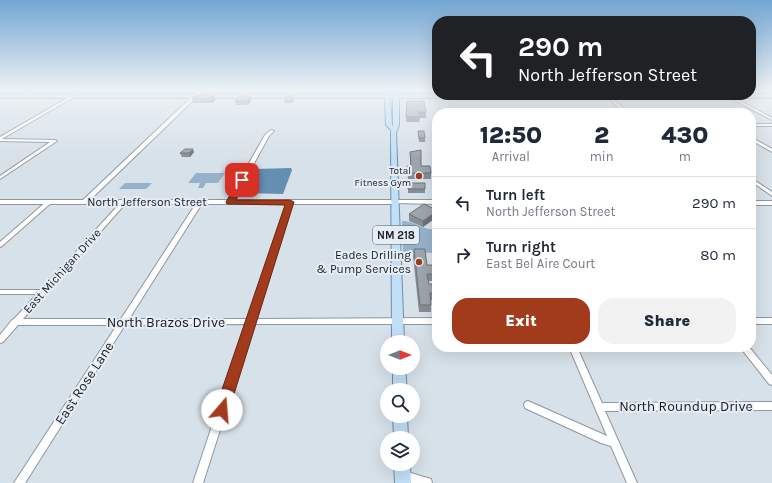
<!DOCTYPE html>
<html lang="en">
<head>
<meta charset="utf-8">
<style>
  :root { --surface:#fff; --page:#f2f2f3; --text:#1f2937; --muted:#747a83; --line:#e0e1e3; --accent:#a23a1c }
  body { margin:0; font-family:Karla,sans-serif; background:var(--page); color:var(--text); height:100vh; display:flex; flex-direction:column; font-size:15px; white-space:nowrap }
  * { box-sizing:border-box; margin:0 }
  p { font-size:13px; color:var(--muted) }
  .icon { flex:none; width:22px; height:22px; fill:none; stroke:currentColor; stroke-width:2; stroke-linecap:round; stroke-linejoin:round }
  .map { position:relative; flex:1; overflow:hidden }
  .sheet { position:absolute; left:432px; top:108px; width:324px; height:244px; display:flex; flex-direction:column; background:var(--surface); border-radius:16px; box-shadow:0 4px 16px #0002 }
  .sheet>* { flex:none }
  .hud { position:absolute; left:432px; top:16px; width:324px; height:84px; border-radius:16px; box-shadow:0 4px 16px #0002; background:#202124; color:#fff; overflow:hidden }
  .needle { width:26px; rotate:90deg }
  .tools { position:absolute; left:380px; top:335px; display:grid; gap:8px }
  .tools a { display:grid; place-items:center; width:40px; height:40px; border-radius:50%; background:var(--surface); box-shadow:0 4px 16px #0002; font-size:20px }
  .pin { position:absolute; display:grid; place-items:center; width:34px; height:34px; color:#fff; margin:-17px; border-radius:8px; box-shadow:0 2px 6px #0006 }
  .me { position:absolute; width:44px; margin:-22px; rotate:18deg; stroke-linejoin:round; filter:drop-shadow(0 0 3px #0008) }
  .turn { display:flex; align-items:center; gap:14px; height:84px; padding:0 20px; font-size:18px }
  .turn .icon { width:52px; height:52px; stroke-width:2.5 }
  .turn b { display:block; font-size:28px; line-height:34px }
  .eta { display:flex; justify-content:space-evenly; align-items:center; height:68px; text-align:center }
  .eta b { font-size:24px; font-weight:800; line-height:28px }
  .action { display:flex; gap:8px; margin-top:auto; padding:8px 20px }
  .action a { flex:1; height:46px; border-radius:16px; background:var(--accent); color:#fff; font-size:16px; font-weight:800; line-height:46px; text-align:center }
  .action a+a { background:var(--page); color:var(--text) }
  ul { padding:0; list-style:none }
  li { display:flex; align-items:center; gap:12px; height:52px; padding:0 20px; border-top:1px solid var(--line) }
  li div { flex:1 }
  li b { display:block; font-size:15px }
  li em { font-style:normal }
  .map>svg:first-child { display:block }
  .green { fill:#96b2cb }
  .water { fill:#658eb3 }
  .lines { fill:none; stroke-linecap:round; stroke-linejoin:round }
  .minor-casing { stroke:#8e979f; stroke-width:2 }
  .tertiary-casing { stroke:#8e979f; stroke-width:2 }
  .primary-casing { stroke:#6d8daa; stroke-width:2 }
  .minor { fill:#fff; fill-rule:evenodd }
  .tertiary { fill:#fff; fill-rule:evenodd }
  .primary { fill:#c2dff8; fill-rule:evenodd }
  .wall { fill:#868e95 }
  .shaded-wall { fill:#6d7479 }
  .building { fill:#9ca5ad; stroke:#6d7479 }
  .route { fill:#a23a1c; stroke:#692612 }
  .poi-dot { fill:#a23a1c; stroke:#e5eef7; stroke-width:1.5 }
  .labels { text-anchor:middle; stroke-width:4; stroke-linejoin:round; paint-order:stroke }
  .far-poi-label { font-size:10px; fill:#1a1d20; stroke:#e5eef7; text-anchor:end }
  .shield { fill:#e5eef7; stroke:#575c60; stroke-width:1 }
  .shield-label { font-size:11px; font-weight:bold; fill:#1a1d20 }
  .street-label { font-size:12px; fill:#1a1d20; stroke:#e5eef7 }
  .poi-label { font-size:12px; fill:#1a1d20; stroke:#e5eef7; text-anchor:end }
  .near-street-label { font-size:14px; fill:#1a1d20; stroke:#e5eef7 }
</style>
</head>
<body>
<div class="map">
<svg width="772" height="483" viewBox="0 0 772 483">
  <rect width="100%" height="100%" fill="#d7e1e9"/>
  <path class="green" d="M196,173H225L218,183H206L203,188H198L200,183H188Z
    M125,183H152L146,189H119Z
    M402,221C415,221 423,231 437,229V253L403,252Z"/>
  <path class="water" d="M291,168L292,170L283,194L240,193L253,169Z"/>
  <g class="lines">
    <defs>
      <path id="minor" d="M34,90H38L26,97L23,96Z
        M765,90H769L772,92V94Z
        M604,95H608L630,113H626Z
        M725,95H730L772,118V120Z
        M751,124H772V126H751Z
        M271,130L274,131L269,136L233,202L232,203H228L227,202L265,135Z
        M751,137L772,149V152L751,140Z
        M0,139L55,140L57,141L0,179V176L50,142L0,141Z
        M751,178L772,192V196L751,181Z
        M49,200L52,202L51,203L2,246L0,247V242L47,201Z
        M124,200L126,201L127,202L126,203L23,319H121L197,202L200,200L203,202L129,319H248L287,202L290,200L293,202L256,319L437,318V324H254L203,483H193L246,324L125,325L25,483H14L117,325H18L3,342L0,343V335L12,320L14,319L37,294H0V290H41L122,201Z
        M395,200H437V204L393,203L392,202L393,201Z
        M751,201H772V205H751Z
        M751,318H772V324H751Z
        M569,347H577L602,403L772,402V410L605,411L637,483H627L611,446L601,443L525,408L524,405L525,402L528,401L607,436Z
        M740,347H749L772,375V385L769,384Z
        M404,471L431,479L432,483H410L400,480L399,476L400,472Z"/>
      <path id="tertiary" d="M199,90H204L90,200H395L398,202L395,204H0V200H83Z
        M206,90H211L216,94L213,95Z
        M76,93L79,94L0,140V137Z"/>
      <path id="primary" d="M385,90H389L390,94H394V90H398V94H772V98H399V125L396,133L404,342H392L391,130L386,125L385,98H0V94H385ZM390,98H393V126L392,125Z
        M393,368H405L407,390H393Z
        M393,416H407L408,438H394Z
        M394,464H410L411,483H395Z"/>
    </defs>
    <use href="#minor" class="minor-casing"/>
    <use href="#tertiary" class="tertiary-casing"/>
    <use href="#primary" class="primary-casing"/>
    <use href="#minor" class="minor"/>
    <use href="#tertiary" class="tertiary"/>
    <use href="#primary" class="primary"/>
  </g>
  <path class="wall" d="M196,95L215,100L212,103H193L192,98Z
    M251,96V100L248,105H236L235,101Z
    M284,99L294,100L292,103H285Z
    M407,101L426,112V118H420L419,122H406Z
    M418,131L425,138V142H419Z
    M194,152L190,157H182L180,153Z
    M410,152L421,166L431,173V179H408L407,166H411Z
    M408,183L425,189V193H408Z
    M437,210V217L423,227L409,221V214Z
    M414,249L427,265H437V281H428L429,284L433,293L432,300H431V312H419L413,256Z"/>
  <path class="shaded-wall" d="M214,95L215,100L212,103L210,98Z
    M251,96V100L248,105L247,101Z
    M293,96L294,100L292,103V99Z
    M193,149L194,152L190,157L189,153Z
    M437,211V217L423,227V221Z"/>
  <path class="building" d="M196,95H214L210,98H192Z
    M239,96H251L247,101H235Z
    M286,96H293L292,99H284Z
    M407,101H424L426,112H419L420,117H406Z
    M418,131H424L425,138H419Z
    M185,149H193L189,153H180Z
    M421,150V166H430L431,173H408L407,166H411L410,152Z
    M408,183H425V189H408Z
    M424,204L437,210V211L423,221L409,214Z
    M414,249H425L427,265H437V274H427L429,284H432L433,293H430L431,305H420Z"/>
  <linearGradient id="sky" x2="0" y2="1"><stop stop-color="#73a5d3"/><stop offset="0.57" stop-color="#edf2f5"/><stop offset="1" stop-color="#edf2f5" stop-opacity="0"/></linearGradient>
  <rect width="772" height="158" fill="url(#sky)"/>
  <path class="route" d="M242,177L246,180L236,200H290L294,202L229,410L227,415L222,417L217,415L215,410L285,205L227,204L226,202L239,180Z"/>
  <g class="poi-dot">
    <circle cx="419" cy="176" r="4"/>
    <circle cx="419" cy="262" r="4"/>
  </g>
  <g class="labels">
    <g class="far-poi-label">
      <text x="411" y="174">Total<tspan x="411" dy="12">Fitness Gym</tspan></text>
    </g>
    <rect class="shield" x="373" y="226" width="46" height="18" rx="3"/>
    <g class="shield-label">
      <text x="396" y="239">NM 218</text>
    </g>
    <g class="street-label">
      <text x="147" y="206">North Jefferson Street</text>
      <text transform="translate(62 271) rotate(-48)" y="4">East Michigan Drive</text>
    </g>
    <g class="poi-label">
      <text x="411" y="259">Eades Drilling<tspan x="411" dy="14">&amp; Pump Services</tspan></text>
    </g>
    <g class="near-street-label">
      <text x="166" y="327">North Brazos Drive</text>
      <text transform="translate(84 383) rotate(-57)" y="5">East Rose Lane</text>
      <text x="686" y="411">North Roundup Drive</text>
    </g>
  </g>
</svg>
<div class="tools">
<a><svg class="needle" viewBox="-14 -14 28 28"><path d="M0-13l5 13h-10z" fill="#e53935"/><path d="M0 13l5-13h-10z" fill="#747a83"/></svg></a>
<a><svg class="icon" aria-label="search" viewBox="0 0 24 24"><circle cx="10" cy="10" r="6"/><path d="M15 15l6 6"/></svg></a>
<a><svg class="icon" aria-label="layers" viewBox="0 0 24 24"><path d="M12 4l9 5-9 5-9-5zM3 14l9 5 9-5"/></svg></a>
</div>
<div class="pin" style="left:242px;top:180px;background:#d93025"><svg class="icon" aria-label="arrive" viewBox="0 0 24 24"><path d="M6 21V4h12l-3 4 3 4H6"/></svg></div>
<svg class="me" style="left:222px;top:410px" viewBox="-20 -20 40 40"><circle r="19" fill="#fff"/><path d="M0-13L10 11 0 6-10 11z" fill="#a23a1c"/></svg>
<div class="hud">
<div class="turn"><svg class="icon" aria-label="left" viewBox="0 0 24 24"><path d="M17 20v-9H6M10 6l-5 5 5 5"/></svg><div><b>290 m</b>North Jefferson Street</div></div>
</div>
<section class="sheet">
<div class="eta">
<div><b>12:50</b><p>Arrival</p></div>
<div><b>2</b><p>min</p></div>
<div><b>430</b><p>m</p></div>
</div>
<ul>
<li><svg class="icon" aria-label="left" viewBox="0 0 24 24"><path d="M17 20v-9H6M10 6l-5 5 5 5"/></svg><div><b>Turn left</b><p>North Jefferson Street</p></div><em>290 m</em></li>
<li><svg class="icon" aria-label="right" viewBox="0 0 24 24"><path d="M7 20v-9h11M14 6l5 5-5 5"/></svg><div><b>Turn right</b><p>East Bel Aire Court</p></div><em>80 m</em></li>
</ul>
<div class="action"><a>Exit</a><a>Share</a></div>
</section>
</div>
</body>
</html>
